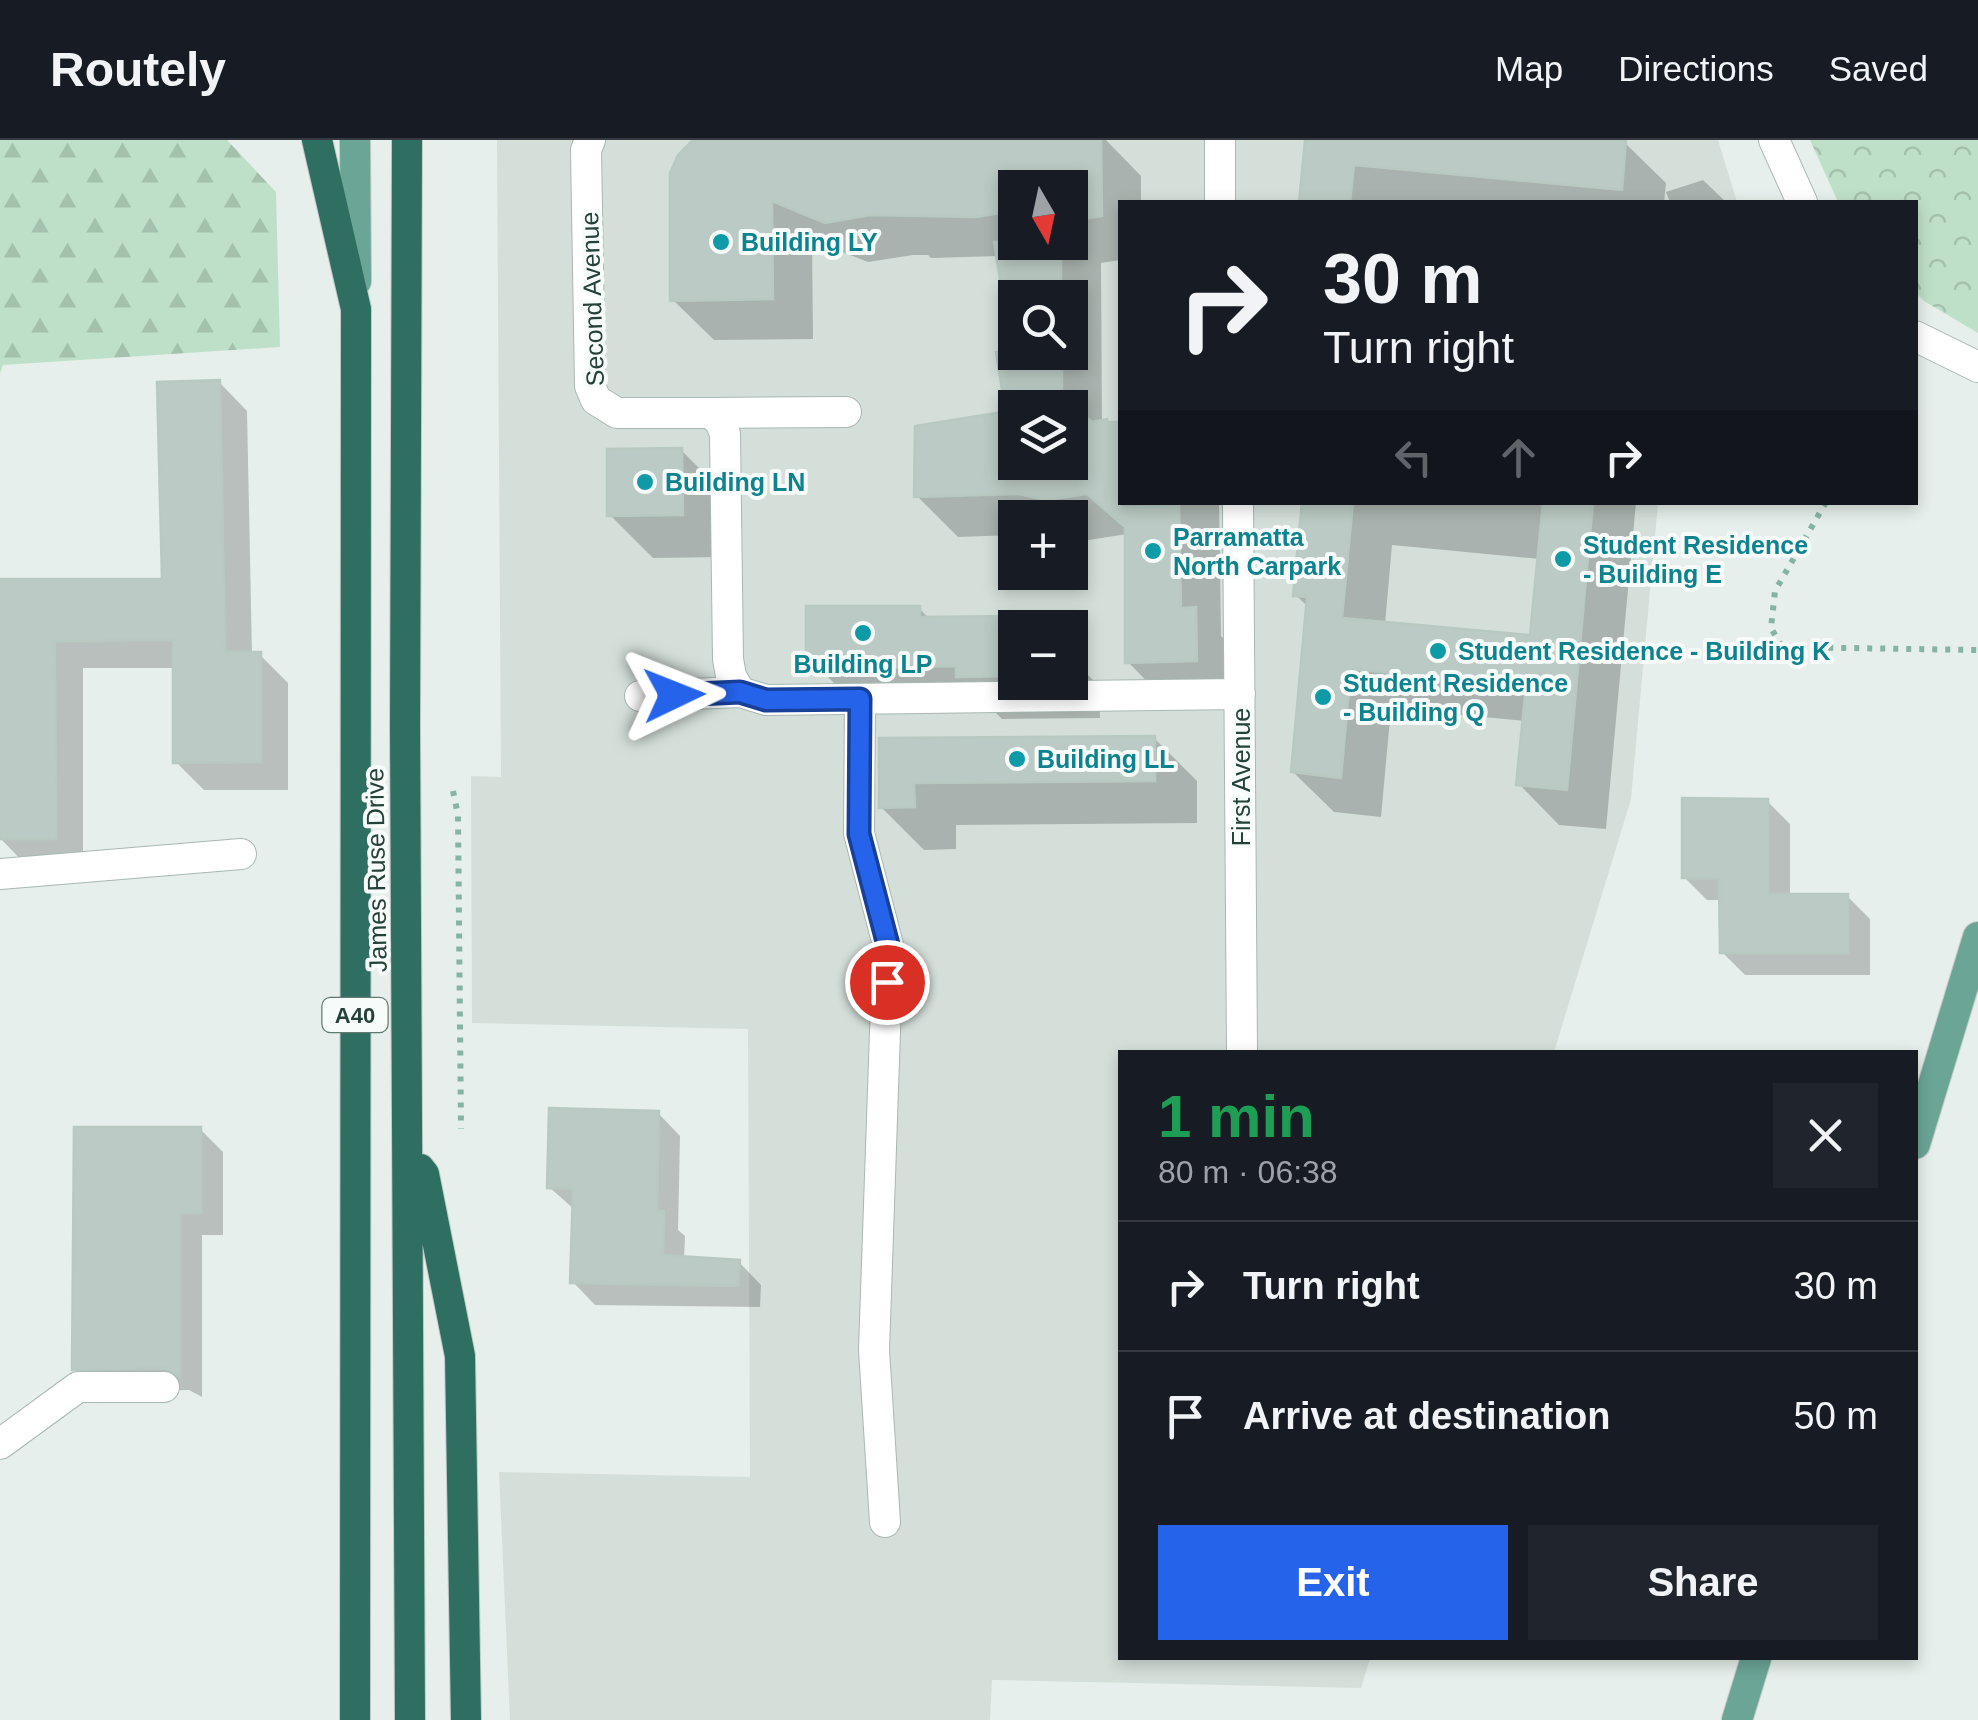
<!DOCTYPE html>
<html lang="en">
<head>
<meta charset="utf-8">
<style>
  :root { --surface:#171b24; --page:#20242c; --text:#f1f3f6; --muted:#9ea1a6; --line:#363941; --accent:#2563eb }
  body { margin:0; font-family:Helvetica,sans-serif; background:var(--page); color:var(--text); height:100vh; display:flex; flex-direction:column; font-size:38px; white-space:nowrap }
  * { box-sizing:border-box; margin:0 }
  p { font-size:32px; color:var(--muted) }
  .icon { flex:none; width:55px; height:55px; fill:none; stroke:currentColor; stroke-width:2; stroke-linecap:round; stroke-linejoin:round }
  .map { position:relative; flex:1; overflow:hidden }
  .sheet { position:absolute; left:1118px; top:910px; width:800px; height:610px; display:flex; flex-direction:column; background:var(--surface); border-radius:0px; box-shadow:0 5px 15px #0003 }
  .sheet>* { flex:none }
  .hud { position:absolute; left:1118px; top:60px; width:800px; height:305px; border-radius:0px; box-shadow:0 5px 15px #0003; background:#171b24; color:var(--text); overflow:hidden }
  .needle { width:65px; rotate:171deg }
  .controls { position:absolute; left:998px; top:30px; display:grid; gap:20px }
  .controls a { display:grid; place-items:center; width:90px; height:90px; border-radius:0px; background:var(--surface); box-shadow:0 5px 15px #0003; font-size:50px }
  .pin { position:absolute; display:grid; place-items:center; width:85px; height:85px; color:#fff; margin:-42px; border:5px solid #fff; border-radius:50%; box-shadow:0 2px 10px #0007 }
  .me { position:absolute; width:110px; margin:-55px; rotate:88deg; stroke-linejoin:round; filter:drop-shadow(0 0 8px #0008) }
  .turn { display:flex; align-items:center; gap:35px; height:210px; padding:0 40px; font-size:45px }
  .turn .icon { width:130px; height:130px; stroke-width:2.5 }
  .turn b { display:block; font-size:70px; line-height:85px }
  .lanes { display:flex; align-items:center; height:95px; padding:0 40px; background:#0003; justify-content:center; gap:50px; direction:ltr }
  .lanes .off { opacity:.35 }
  .round { display:grid; place-items:center; flex:none; width:105px; height:105px; border-radius:0px; background:var(--page) }
  .overview { display:flex; align-items:center; justify-content:space-between; height:170px; padding:0 40px }
  h1 { font-size:60px; font-weight:600; line-height:75px; color:#1e9e55 }
  .action { display:flex; gap:20px; margin-top:auto; padding:20px 40px }
  .action a { flex:1; height:115px; border-radius:0px; background:var(--accent); color:#fff; font-size:40px; font-weight:600; line-height:115px; text-align:center }
  .action a+a { background:var(--page); color:var(--text) }
  ul { padding:0; list-style:none }
  li { display:flex; align-items:center; gap:30px; height:130px; padding:0 40px; border-top:2px solid var(--line) }
  li div { flex:1 }
  li b { display:block; font-size:38px }
  li em { font-style:normal }
  header { display:flex; align-items:center; gap:60px; box-sizing:border-box; height:140px; padding:0 50px; background:var(--surface); border-bottom:2px solid var(--line) }
  header strong { font-size:48px }
  nav { display:flex; gap:55px; margin-inline-start:auto; font-size:35px }
  .map>svg:first-child { display:block }
  .built { fill:#d4dfda; fill-rule:evenodd }
  .forest { fill:url(#forest-firs) }
  .park { fill:url(#park-crowns) }
  .shadow { fill:#0003; fill-rule:evenodd }
  .building { fill:#bbcac4; stroke:#b8c9c2; stroke-width:2.5 }
  .lines { fill:none; stroke-linecap:round; stroke-linejoin:round }
  .minor-casing { stroke:#a8b8b2; stroke-width:32 }
  .major-casing { stroke:#c2cac8; stroke-width:32 }
  .highway-casing { stroke:#c2cac8; stroke-width:32 }
  .path { stroke:#86b3a5; stroke-width:6; stroke-dasharray:5 8; stroke-linecap:butt }
  .minor { stroke:#fff; stroke-width:30 }
  .major { stroke:#6aa596; stroke-width:30 }
  .highway { stroke:#2f6f62; stroke-width:30 }
  .route-casing { stroke:#184099; stroke-width:25 }
  .route { stroke:#2563eb; stroke-width:18 }
  .culture-dot { fill:#0f9aa8; stroke:#f7fbf9; stroke-width:4 }
  .labels { text-anchor:middle; stroke-width:8; stroke-linejoin:round; paint-order:stroke }
  .shield { fill:#f7fbf9; stroke:#637a73; stroke-width:2.5 }
  .shield-label { font-size:22px; font-weight:bold; fill:#24423a }
  .culture-label { font-size:25px; font-weight:bold; fill:#0d838f; stroke:#f7fbf9; text-anchor:start }
  .street-label { font-size:25px; fill:#24423a; stroke:#f7fbf9 }
</style>
</head>
<body>
<header>
<strong>Routely</strong>
<nav><a>Map</a><a>Directions</a><a>Saved</a></nav>
</header>
<div class="map">
<svg width="1978" height="1580" viewBox="0 0 1978 1580">
  <defs>
    <pattern id="forest-firs" width="22" height="20" patternUnits="userSpaceOnUse" patternTransform="scale(2.5)"><rect width="22" height="20" fill="#bfe0c8"/><path d="M5 1l3.5 6h-7zM16 11l3.5 6h-7z" fill="#a4c1ad"/></pattern>
    <pattern id="park-crowns" width="20" height="18" patternUnits="userSpaceOnUse" patternTransform="scale(2.5)"><rect width="20" height="18" fill="#bfe0c8"/><path d="M2 6a3 3 0 1 1 6 0M12 15a3 3 0 1 1 6 0" fill="none" stroke="#a4c1ad"/></pattern>
  </defs>
  <rect width="100%" height="100%" fill="#e6efeb"/>
  <path class="built" d="M497,0H1718L1737,62H1120V362L1658,363L1631,659L1554,912H1120V1518H1370L1361,1548L992,1540L990,1580H510L499,1332L750,1337L748,889L472,883L471,636L501,637ZM1015,48H1070V102H1015ZM1015,158H1070V212H1015ZM1015,268H1070V322H1015ZM1015,378H1070V432H1015ZM1015,488H1070V542H1015Z"/>
  <path class="forest" d="M0,0H227L276,52L280,207L3,225L0,233Z"/>
  <path class="park" d="M1810,0H1978V193L1924,161L1915,152V62H1838Z"/>
  <path class="shadow" d="M699,0H1106L1141,36V62H1120V120L1101,123L1102,283L1120,281V362H1219L1221,496L1236,511L1237,561L1168,563L1128,522L1127,394L1089,400L1070,396V378H1015V395L958,397L917,356L1002,275L1001,250H1004L1007,215L1001,178L1003,160L999,116L931,118L928,115H913L868,122L812,100L813,199L714,200L673,160ZM1015,48H1070V102H1015ZM1015,158H1070V212H1015ZM1015,268H1070V322H1015Z
    M1308,0H1595L1625,3L1666,43L1664,62H1302Z
    M1703,40L1726,62H1670L1666,52Z
    M219,242L247,271L252,515H260L288,543V650H204L176,622V528H83V727H28L0,698V442L165,441Z
    M681,310L724,353L725,417L653,418L610,375Z
    M1305,362H1636L1606,689L1559,685L1519,644L1525,581L1391,568L1381,677L1334,672L1293,632L1309,468L1296,455ZM1392,405L1540,419L1533,497L1385,484Z
    M919,468L930,480L1027,478L1038,488H1015V542H1070V517L1099,546L1100,578L1002,579L991,568L852,561L809,518Z
    M1154,598L1197,641V683L956,685V709L924,710L881,667V600Z
    M1767,661L1790,684V756H1847L1870,779V835H1745L1722,812V760H1707L1684,737Z
    M658,973L680,996L678,1090L685,1096L684,1119L739,1122L761,1145L760,1167L595,1165L573,1142L575,1070L549,1047Z
    M200,989L223,1012V1095H202V1257L189,1250L98,1252L75,1229Z"/>
  <path class="building" d="M693,0H1101L1102,76L1070,81V48H1015V71L975,77L870,75L825,83L772,61L773,159L670,161V33L678,15Z
    M1305,0H1626L1622,50L1354,25L1350,62H1299Z
    M994,102H1061V158H1003Z
    M996,212H1062V268H1005Z
    M220,240L225,512H261V622L173,623V500L55,501L56,699H0V439H162L157,242Z
    M1070,263L1092,282L1107,279V282H1120V367L1179,366L1181,468L1196,467L1197,521L1125,523V387L1087,354L1046,360L1019,354L914,357L915,286L1015,270V322H1070Z
    M682,308L683,375L607,376V309Z
    M1302,362H1353L1342,478L1530,495L1543,362H1593L1567,650L1516,645L1526,546L1351,529L1341,638L1291,632L1307,457L1293,456Z
    M806,466H920V477L1015,476V536L956,537V526L819,530V519H806Z
    M1155,596V641L914,643L915,667L879,668V598Z
    M1682,658L1768,659V754H1848V813H1720L1719,738H1682Z
    M549,968L659,971L657,1071H664L663,1115L740,1120L738,1146L570,1143L573,1049L547,1048Z
    M74,987H201V1073H180V1237L164,1228L72,1230Z"/>
  <g class="lines">
    <defs>
      <path id="minor" d="M590,0L586,10L590,246L596,260L617,273H711L721,283L725,294L728,519L731,536L740,552L766,560L1240,554
        M1220,0V62
        M1774,0L1802,62
        M1915,196L1978,227
        M711,273L846,272
        M1238,362L1242,912
        M640,556L740,552
        M860,559L859,693L888,805L874,1210L885,1382
        M0,734L241,714
        M0,1304L78,1247H164"/>
      <path id="major" d="M355,0L356,141
        M1915,1004L1978,797
        M1737,1580L1756,1518"/>
      <path id="highway" d="M317,0L356,169L355,1580
        M407,0L405,587L410,1580
        M420,1029L424,1034L460,1216L466,1580"/>
    </defs>
    <use href="#minor" class="minor-casing"/>
    <use href="#major" class="major-casing"/>
    <use href="#highway" class="highway-casing"/>
    <path class="path" d="M1826,362L1775,451L1771,488L1782,507L1978,510
      M453,651L458,675L461,989"/>
    <use href="#minor" class="minor"/>
    <use href="#major" class="major"/>
    <use href="#highway" class="highway"/>
  </g>
  <g class="lines">
    <defs>
      <path id="route" d="M674,555L740,552L766,560L860,559L859,694L888,805L887,842"/>
    </defs>
    <use href="#route" class="route-casing"/>
    <use href="#route" class="route"/>
  </g>
  <g class="culture-dot">
    <circle cx="721" cy="102" r="10"/>
    <circle cx="645" cy="342" r="10"/>
    <circle cx="1153" cy="411" r="10"/>
    <circle cx="1563" cy="419" r="10"/>
    <circle cx="863" cy="493" r="10"/>
    <circle cx="1438" cy="511" r="10"/>
    <circle cx="1323" cy="557" r="10"/>
    <circle cx="1017" cy="619" r="10"/>
  </g>
  <g class="labels">
    <rect class="shield" x="322.5" y="858" width="65" height="34" rx="8"/>
    <g class="shield-label">
      <text x="355" y="883">A40</text>
    </g>
    <g class="culture-label">
      <text x="741" y="111">Building LY</text>
      <text x="665" y="351">Building LN</text>
      <text x="1173" y="406">Parramatta<tspan x="1173" dy="29">North Carpark</tspan></text>
      <text x="1583" y="414">Student Residence<tspan x="1583" dy="29">- Building E</tspan></text>
      <text x="1458" y="520">Student Residence - Building K</text>
      <text x="863" y="533" text-anchor="middle">Building LP</text>
      <text x="1343" y="552">Student Residence<tspan x="1343" dy="29">- Building Q</tspan></text>
      <text x="1037" y="628">Building LL</text>
    </g>
    <g class="street-label">
      <text transform="translate(592 159) rotate(-92)" y="9">Second Avenue</text>
      <text transform="translate(1241 637) rotate(-90)" y="9">First Avenue</text>
      <text transform="translate(376 730) rotate(-91)" y="9">James Ruse Drive</text>
    </g>
  </g>
</svg>
<div class="controls">
<a><svg class="needle" viewBox="-14 -14 28 28"><path d="M0-13l5 13h-10z" fill="#e53935"/><path d="M0 13l5-13h-10z" fill="#9ea1a6"/></svg></a>
<a><svg class="icon" aria-label="search" viewBox="0 0 24 24"><circle cx="10" cy="10" r="6"/><path d="M15 15l6 6"/></svg></a>
<a><svg class="icon" aria-label="layers" viewBox="0 0 24 24"><path d="M12 4l9 5-9 5-9-5zM3 14l9 5 9-5"/></svg></a>
<a>+</a>
<a>−</a>
</div>
<div class="pin" style="left:887px;top:842px;background:#d93025"><svg class="icon" aria-label="arrive" viewBox="0 0 24 24"><path d="M6 21V4h12l-3 4 3 4H6"/></svg></div>
<svg class="me" style="left:674px;top:555px" viewBox="-20 -20 40 40"><path d="M0-17L14 15 0 8-14 15z" fill="#2563eb" stroke="#fff" stroke-width="4"/></svg>
<div class="hud">
<div class="turn"><svg class="icon" aria-label="right" viewBox="0 0 24 24"><path d="M7 20v-9h11M14 6l5 5-5 5"/></svg><div><b>30 m</b>Turn right</div></div>
<div class="lanes"><svg class="icon off" aria-label="left" viewBox="0 0 24 24"><path d="M17 20v-9H6M10 6l-5 5 5 5"/></svg><svg class="icon off" aria-label="ahead" viewBox="0 0 24 24"><path d="M12 20V5M6 11l6-6 6 6"/></svg><svg class="icon" aria-label="right" viewBox="0 0 24 24"><path d="M7 20v-9h11M14 6l5 5-5 5"/></svg></div>
</div>
<section class="sheet">
<div class="overview"><div><h1>1 min</h1><p>80 m · 06:38</p></div><a class="round"><svg class="icon" aria-label="close" viewBox="0 0 24 24"><path d="M6 6l12 12M18 6L6 18"/></svg></a></div>
<ul>
<li><svg class="icon" aria-label="right" viewBox="0 0 24 24"><path d="M7 20v-9h11M14 6l5 5-5 5"/></svg><div><b>Turn right</b></div><em>30 m</em></li>
<li><svg class="icon" aria-label="arrive" viewBox="0 0 24 24"><path d="M6 21V4h12l-3 4 3 4H6"/></svg><div><b>Arrive at destination</b></div><em>50 m</em></li>
</ul>
<div class="action"><a>Exit</a><a>Share</a></div>
</section>
</div>
</body>
</html>
